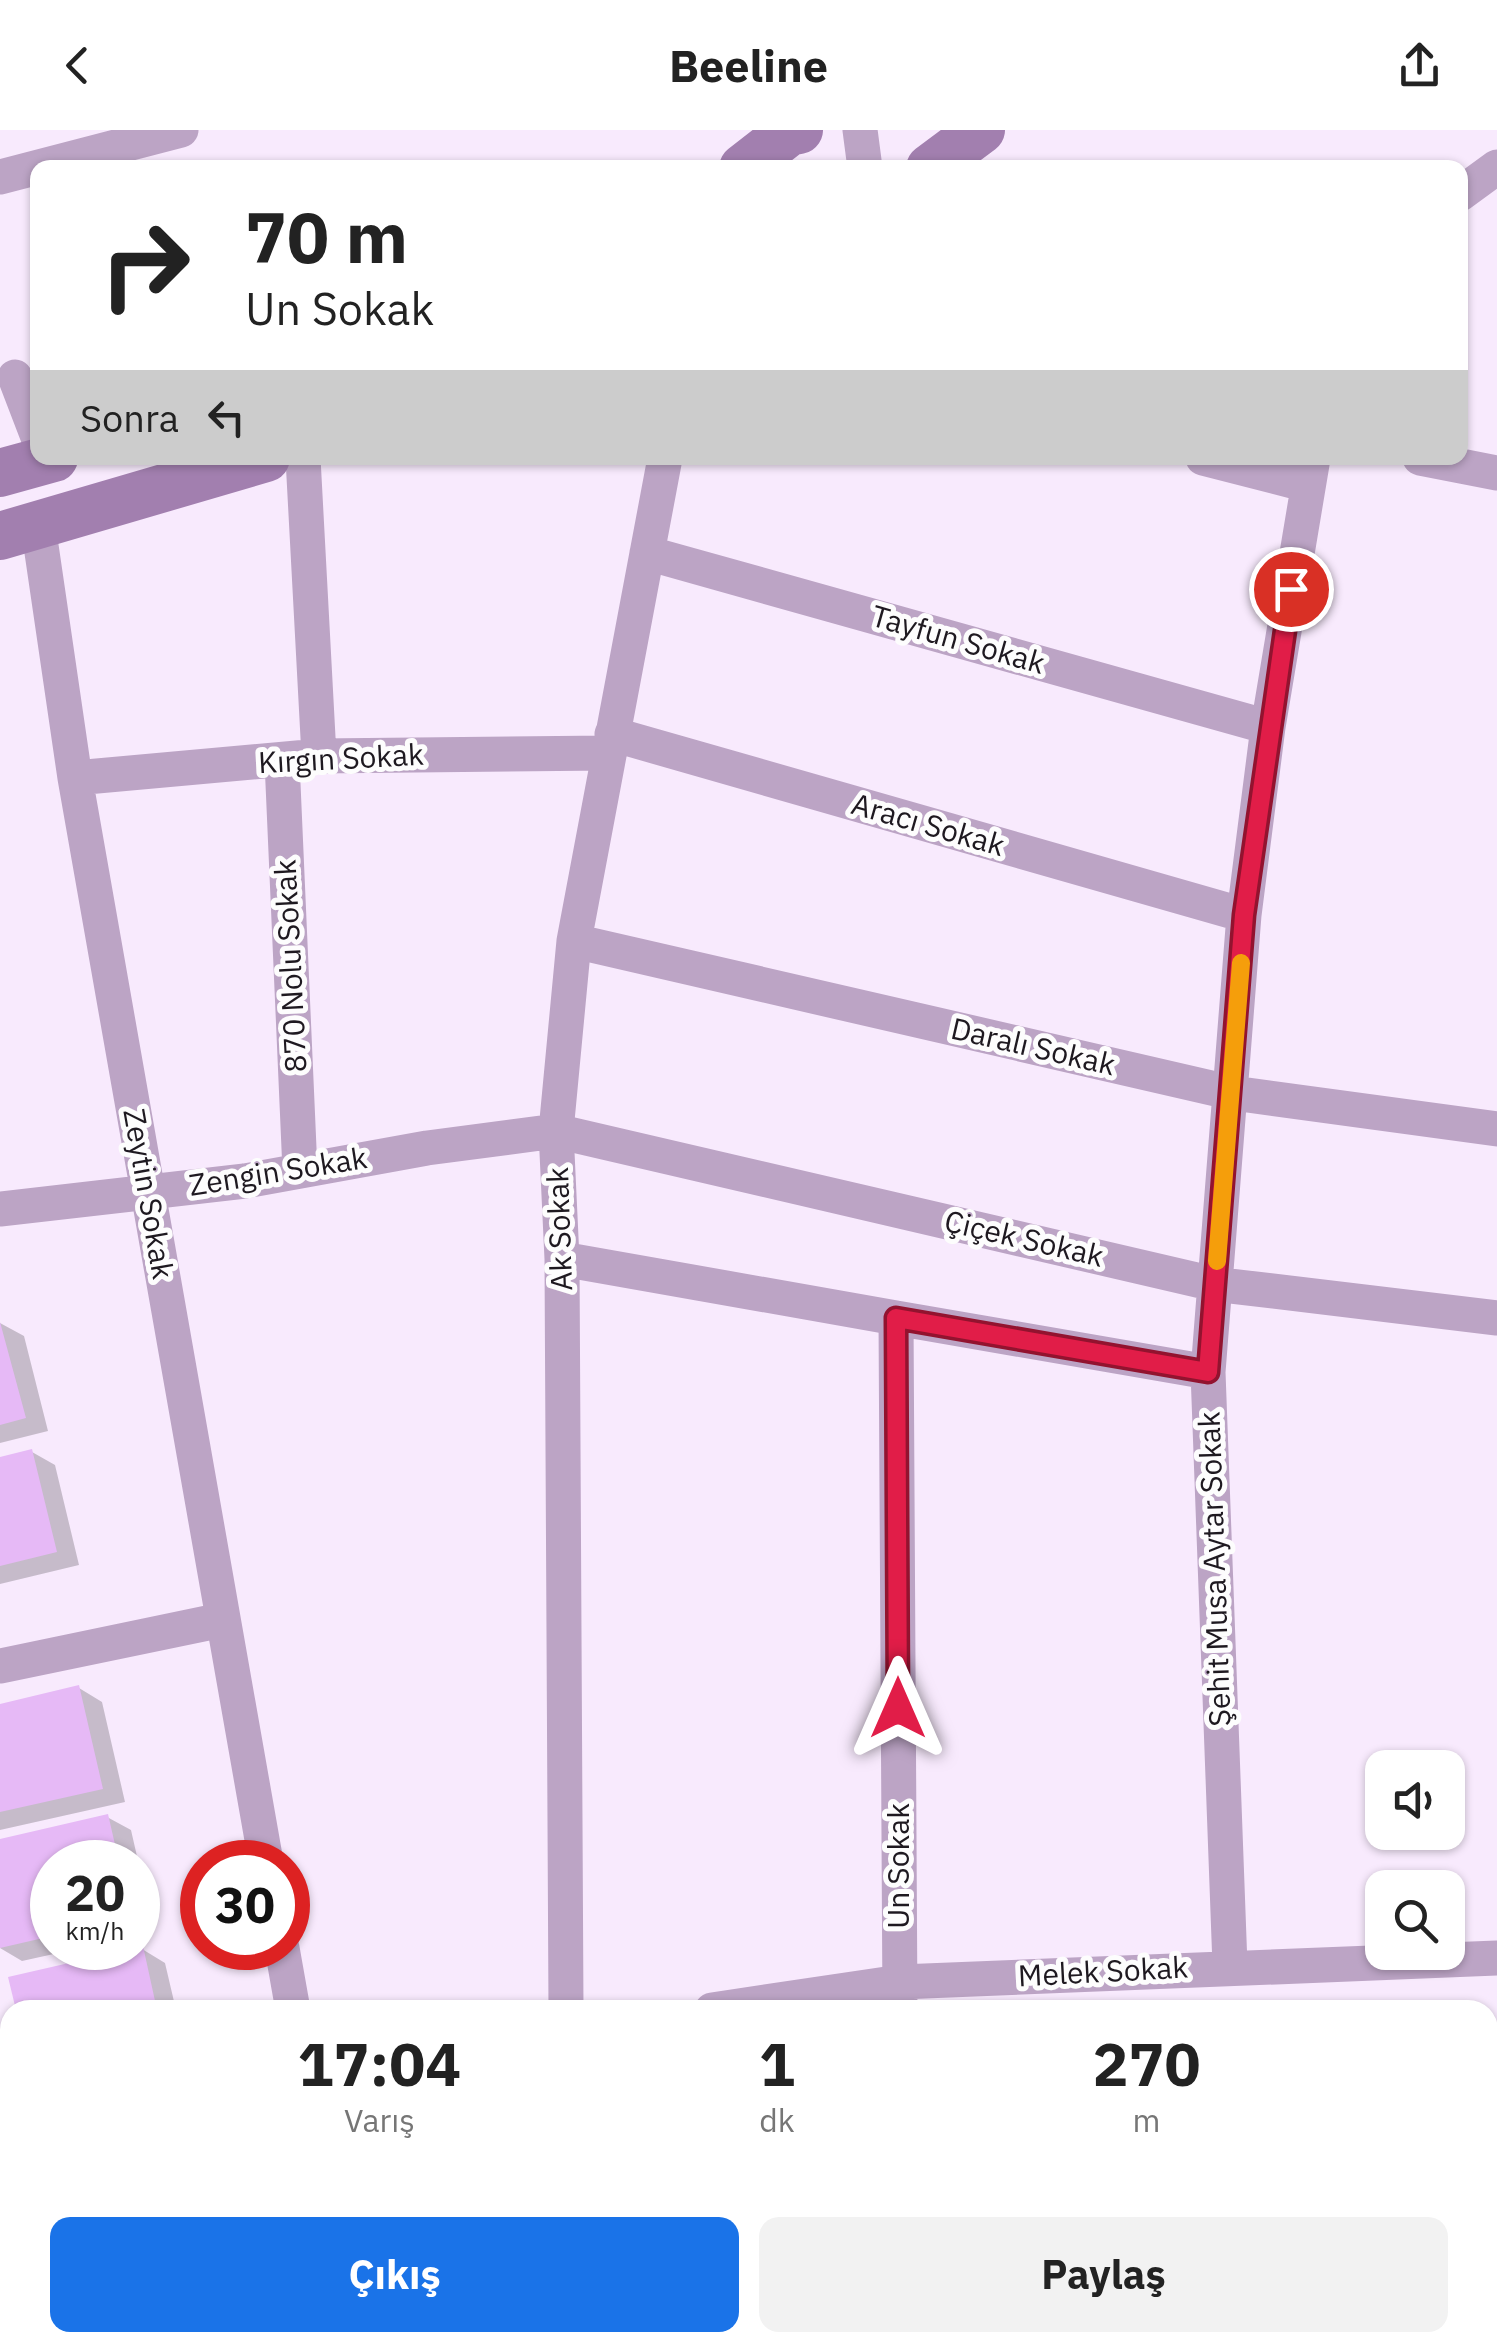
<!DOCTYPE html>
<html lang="tr">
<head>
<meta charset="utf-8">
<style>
  :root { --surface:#fff; --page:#f2f2f2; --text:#222; --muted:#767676; --accent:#1a73e8 }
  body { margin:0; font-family:"IBM Plex Sans",sans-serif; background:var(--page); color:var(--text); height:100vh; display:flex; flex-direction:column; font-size:38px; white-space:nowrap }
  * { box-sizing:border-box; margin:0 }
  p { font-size:32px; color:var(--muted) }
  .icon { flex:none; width:55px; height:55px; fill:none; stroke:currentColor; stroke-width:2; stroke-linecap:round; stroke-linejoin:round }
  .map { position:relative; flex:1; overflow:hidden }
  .sheet { position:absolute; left:0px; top:1870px; width:1498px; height:352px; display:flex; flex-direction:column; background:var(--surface); border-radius:30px 30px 0 0; box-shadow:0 2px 8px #0004 }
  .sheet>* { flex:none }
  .hud { position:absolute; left:30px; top:30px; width:1438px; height:305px; border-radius:20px; box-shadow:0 2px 8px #0004; background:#fff; color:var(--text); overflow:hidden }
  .fabs { position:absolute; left:1365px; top:1620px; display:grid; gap:20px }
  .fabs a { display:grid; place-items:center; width:100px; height:100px; border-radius:20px; background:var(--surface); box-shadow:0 2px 8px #0004; font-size:50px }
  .speed { position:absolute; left:30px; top:1710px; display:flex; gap:20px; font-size:50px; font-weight:700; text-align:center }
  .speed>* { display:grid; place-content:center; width:130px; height:130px; border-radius:50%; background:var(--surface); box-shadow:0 2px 8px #0004; line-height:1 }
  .speed small { font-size:25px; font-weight:400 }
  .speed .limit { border:15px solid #d22; background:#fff; color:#111 }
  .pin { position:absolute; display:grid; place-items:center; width:85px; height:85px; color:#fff; margin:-42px; border:5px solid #fff; border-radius:50%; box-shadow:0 2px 10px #0007 }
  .me { position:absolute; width:110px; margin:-55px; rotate:0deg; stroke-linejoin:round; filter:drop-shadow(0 0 8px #0008) }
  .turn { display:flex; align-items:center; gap:35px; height:210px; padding:0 50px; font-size:45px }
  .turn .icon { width:130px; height:130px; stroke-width:2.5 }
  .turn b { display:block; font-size:70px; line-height:85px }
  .then { display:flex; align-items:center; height:95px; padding:0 50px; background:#0003; gap:20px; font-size:38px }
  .eta { display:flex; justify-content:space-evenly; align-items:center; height:170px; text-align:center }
  .eta b { font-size:60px; font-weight:700; line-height:70px }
  .primary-button { display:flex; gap:20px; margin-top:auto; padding:20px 50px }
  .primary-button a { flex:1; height:115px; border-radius:20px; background:var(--accent); color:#fff; font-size:40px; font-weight:700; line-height:115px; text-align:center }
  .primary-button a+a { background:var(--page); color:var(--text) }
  header { display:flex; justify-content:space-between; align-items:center; height:130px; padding:0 50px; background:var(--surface); font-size:45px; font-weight:700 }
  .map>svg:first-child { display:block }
  .shadow { fill:#0003 }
  .building { fill:#e6b9f6 }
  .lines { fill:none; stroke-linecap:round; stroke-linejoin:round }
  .minor { stroke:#bca4c5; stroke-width:35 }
  .secondary { stroke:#a27faf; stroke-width:48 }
  .route-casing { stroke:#92132f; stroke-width:25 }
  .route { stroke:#e11d48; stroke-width:18 }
  .slow { stroke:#f59e0b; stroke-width:18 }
  .labels { text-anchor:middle; stroke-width:10; stroke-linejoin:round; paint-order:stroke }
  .street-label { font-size:30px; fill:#1e1920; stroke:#fdfdfd }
</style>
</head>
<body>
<header><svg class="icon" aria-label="back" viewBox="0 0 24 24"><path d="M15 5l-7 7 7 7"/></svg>Beeline<svg class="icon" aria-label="share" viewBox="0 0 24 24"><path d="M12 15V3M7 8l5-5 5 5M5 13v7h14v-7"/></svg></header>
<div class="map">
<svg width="1497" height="2221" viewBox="0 0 1497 2221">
  <rect width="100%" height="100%" fill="#f8eafd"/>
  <path class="shadow" d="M0,1193L24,1206L48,1301L0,1313Z
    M32,1322L55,1335L79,1435L0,1454V1330Z
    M79,1558L102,1572L125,1672L0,1700V1576Z
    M107,1687L131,1700L154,1801L138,1805V1732H52V1818H81L22,1831L0,1818V1712Z
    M142,1819L165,1833L176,1880H18Z"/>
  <path class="building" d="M0,1192L26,1288L0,1295Z
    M32,1319L57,1422L0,1436V1327Z
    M79,1555L103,1659L0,1682V1574Z
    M108,1684L119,1732H52V1806L0,1818V1709Z
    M143,1816L157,1880H16L8,1847Z"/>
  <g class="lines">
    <path class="minor" d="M860,0L865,38
      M0,47L181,0
      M1460,64L1497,37
      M15,247L38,307
      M303,328L319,626
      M1203,328L1308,355
      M1420,328L1497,343
      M38,395L75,648L266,1732
      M647,423L1268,597
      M612,604L1244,785
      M282,631L300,1041
      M75,648L319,626L607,623
      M574,811L1233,963L1497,999
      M0,1079L245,1051L427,1018L556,1001L1214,1154L1497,1188
      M562,1129L896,1188
      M0,1536L222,1490
      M282,1818L293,1880
      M1230,1836L1208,1242L1244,785L1268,597L1313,328
      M566,1880L562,1129L556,1001L574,811L665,328
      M712,1880L900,1852L1497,1828
      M900,1880L896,1188L1208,1242
      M0,1999L10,2040
      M249,2212L250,2221
      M901,2212V2221
      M563,2221V2212"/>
    <path class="secondary" d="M743,38L789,2L799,0
      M930,38L981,0
      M0,343L54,328
      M0,406L266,328"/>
  </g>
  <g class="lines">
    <defs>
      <path id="route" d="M898,1578L896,1188L1208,1242L1244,785L1291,459"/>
    </defs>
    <use href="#route" class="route-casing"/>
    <use href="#route" class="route"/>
    <path class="slow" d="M1217,1131L1241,833"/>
  </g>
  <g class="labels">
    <g class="street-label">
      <text transform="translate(958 510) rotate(16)" y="10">Tayfun Sokak</text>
      <text transform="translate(341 629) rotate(-3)" y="10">Kırgın Sokak</text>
      <text transform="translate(928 695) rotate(16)" y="10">Aracı Sokak</text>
      <text transform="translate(291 836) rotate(-93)" y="10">870 Nolu Sokak</text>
      <text transform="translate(1033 917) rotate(13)" y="10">Daralı Sokak</text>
      <text transform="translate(278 1042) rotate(-9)" y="10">Zengin Sokak</text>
      <text transform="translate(148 1064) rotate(80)" y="10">Zeytin Sokak</text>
      <text transform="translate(560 1099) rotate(-92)" y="10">Ak Sokak</text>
      <text transform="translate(1024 1109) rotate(13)" y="10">Çiçek Sokak</text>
      <text transform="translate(1215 1439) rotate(-92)" y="10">Şehit Musa Aytar Sokak</text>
      <text transform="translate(899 1736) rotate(-90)" y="10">Un Sokak</text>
      <text transform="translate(1103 1842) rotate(-3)" y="10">Melek Sokak</text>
    </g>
  </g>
</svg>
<div class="fabs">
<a><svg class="icon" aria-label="sound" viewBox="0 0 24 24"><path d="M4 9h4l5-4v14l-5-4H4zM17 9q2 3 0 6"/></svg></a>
<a><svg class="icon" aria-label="search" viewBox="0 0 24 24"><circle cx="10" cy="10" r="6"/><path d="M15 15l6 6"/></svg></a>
</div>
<div class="speed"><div>20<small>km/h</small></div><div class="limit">30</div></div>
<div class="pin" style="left:1291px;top:459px;background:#d93025"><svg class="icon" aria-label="arrive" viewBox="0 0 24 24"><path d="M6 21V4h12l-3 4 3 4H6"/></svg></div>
<svg class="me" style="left:898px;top:1578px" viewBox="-20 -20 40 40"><path d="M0-17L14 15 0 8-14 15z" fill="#e11d48" stroke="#fff" stroke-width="4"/></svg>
<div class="hud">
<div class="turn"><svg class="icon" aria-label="right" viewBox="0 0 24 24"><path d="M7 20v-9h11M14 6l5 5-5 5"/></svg><div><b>70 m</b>Un Sokak</div></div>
<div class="then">Sonra<svg class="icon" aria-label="left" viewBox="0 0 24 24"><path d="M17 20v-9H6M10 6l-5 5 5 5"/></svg></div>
</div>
<section class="sheet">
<div class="eta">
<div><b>17:04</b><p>Varış</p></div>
<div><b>1</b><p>dk</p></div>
<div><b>270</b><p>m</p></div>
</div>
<div class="primary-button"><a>Çıkış</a><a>Paylaş</a></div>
</section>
</div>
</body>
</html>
